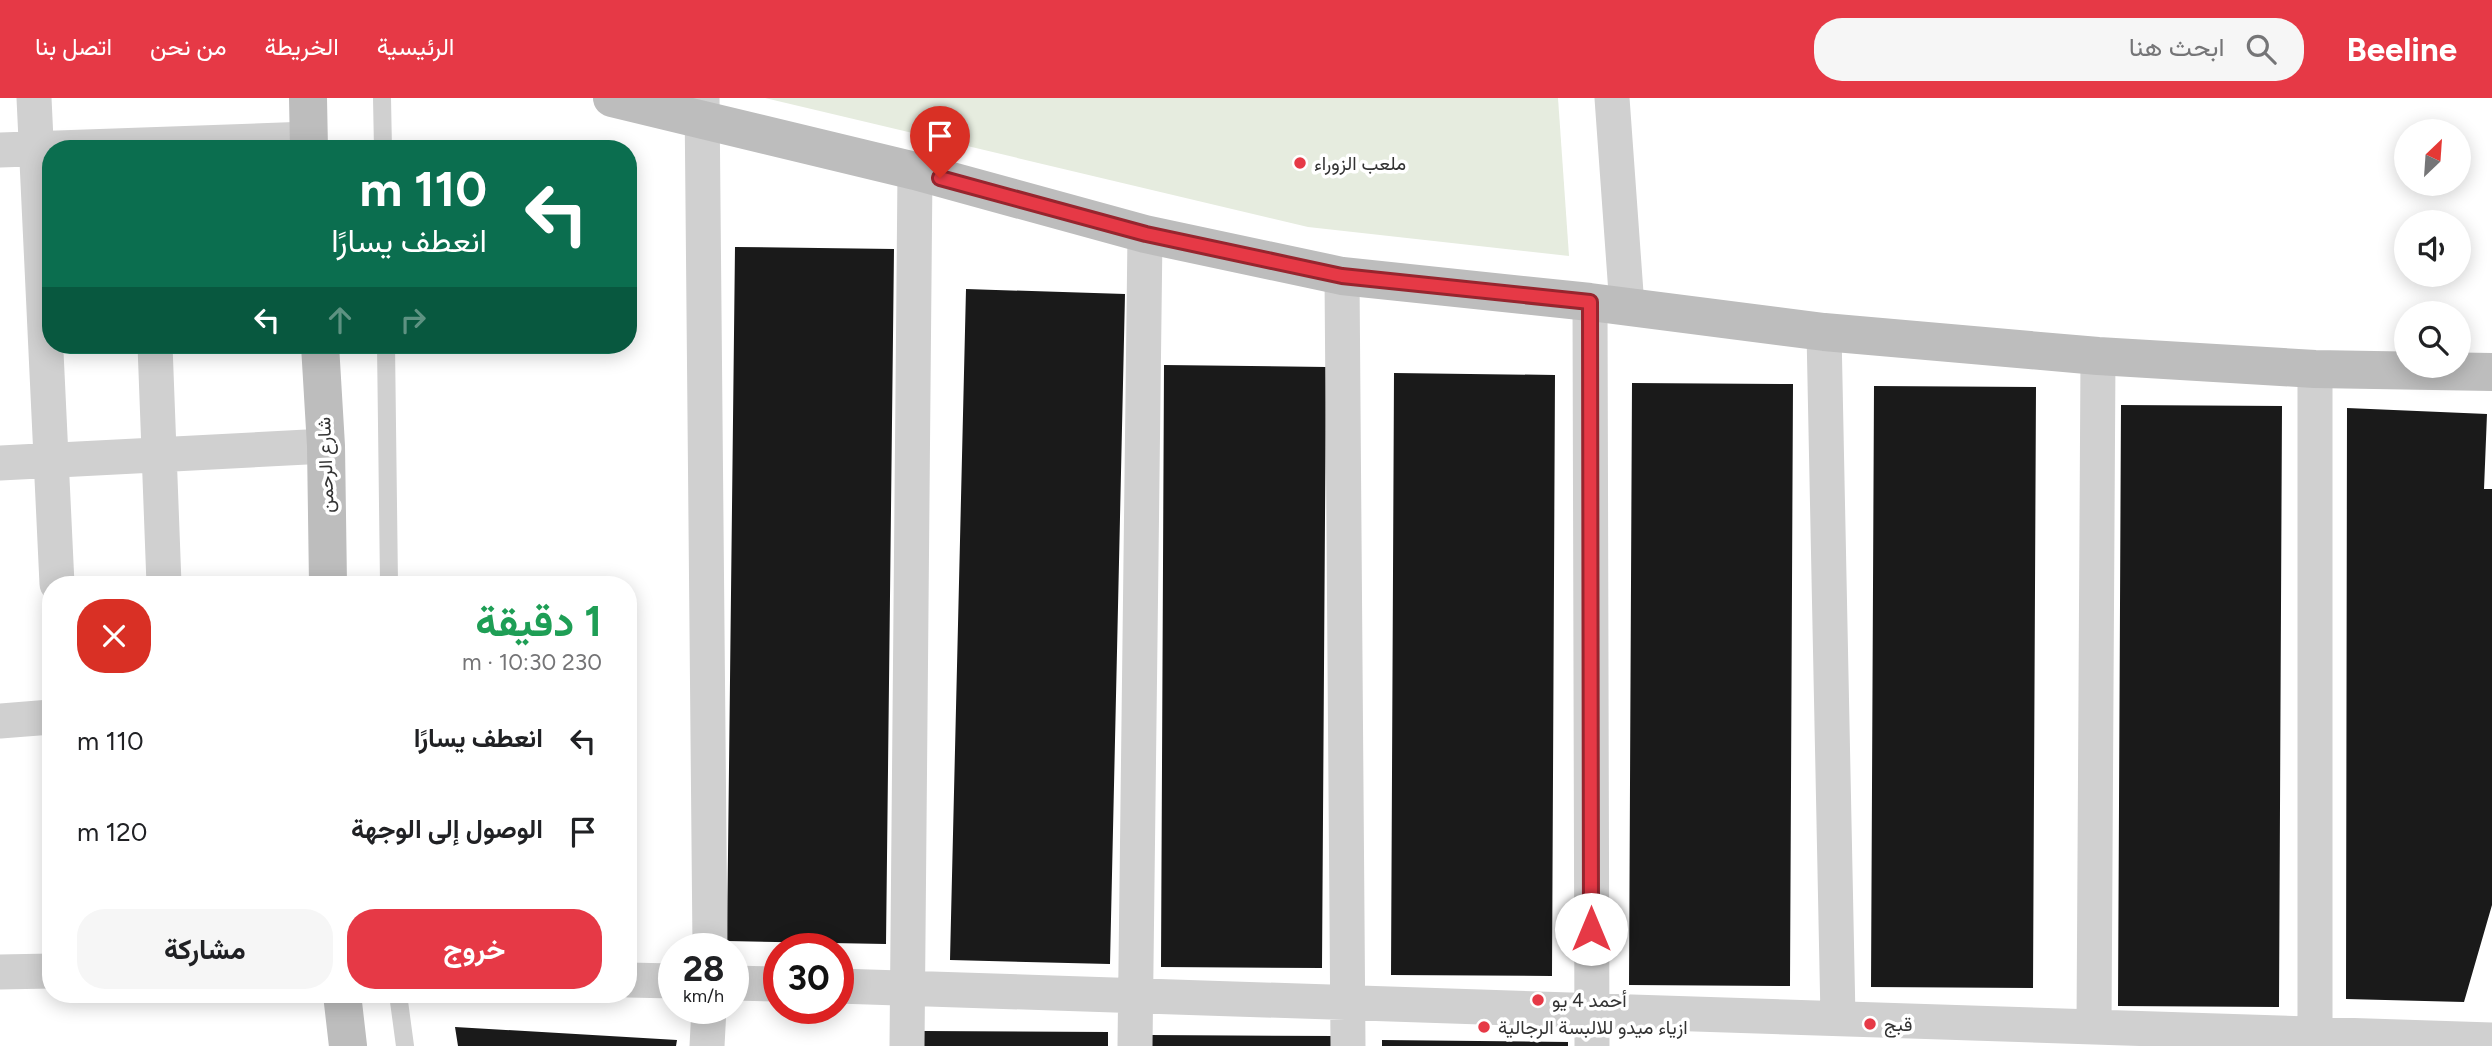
<!DOCTYPE html>
<html lang="ar">
<head>
<meta charset="utf-8">
<style>
  :root { --surface:#fff; --page:#f6f6f6; --text:#202124; --muted:#757577; --accent:#e63946 }
  body { margin:0; font-family:Figtree,Vazirmatn,sans-serif; background:var(--page); color:var(--text); direction:rtl; height:100vh; display:flex; flex-direction:column; font-size:26px; white-space:nowrap }
  * { box-sizing:border-box; margin:0 }
  p { font-size:23px; color:var(--muted) }
  .icon { flex:none; width:38px; height:38px; fill:none; stroke:currentColor; stroke-width:2; stroke-linecap:round; stroke-linejoin:round }
  .map { position:relative; flex:1; overflow:hidden; direction:ltr }
  .sheet { position:absolute; left:42px; top:478px; width:595px; height:427px; display:flex; flex-direction:column; background:var(--surface); border-radius:28px; box-shadow:0 4px 18px #0003; direction:rtl }
  .sheet>* { flex:none }
  .top-card { position:absolute; left:42px; top:42px; width:595px; height:214px; border-radius:28px; box-shadow:0 4px 18px #0003; direction:rtl; background:#0b6e4f; color:#fff; overflow:hidden }
  .needle { width:46px; rotate:25deg }
  .fabs { position:absolute; left:2394px; top:21px; display:grid; gap:14px }
  .fabs a { display:grid; place-items:center; width:77px; height:77px; border-radius:50%; background:var(--surface); box-shadow:0 4px 18px #0003; font-size:35px }
  .speed { position:absolute; left:658px; top:835px; display:flex; gap:14px; font-size:35px; font-weight:700; text-align:center }
  .speed>* { display:grid; place-content:center; width:91px; height:91px; border-radius:50%; background:var(--surface); box-shadow:0 4px 18px #0003; line-height:1 }
  .speed small { font-size:18px; font-weight:400 }
  .speed .limit { border:10px solid #d22; background:#fff; color:#111 }
  .pin { position:absolute; display:grid; place-items:center; width:60px; height:60px; color:#fff; margin:-72px -30px; border-radius:50% 50% 50% 0; rotate:-45deg; box-shadow:0 0 7px #0007 }
  .pin .icon { rotate:45deg }
  .me { position:absolute; width:77px; margin:-38px; rotate:0deg; stroke-linejoin:round; filter:drop-shadow(0 0 5px #0008) }
  .turn { display:flex; align-items:center; gap:24px; height:147px; padding:0 35px; font-size:32px }
  .turn .icon { width:91px; height:91px; stroke-width:2.5 }
  .turn b { display:block; font-size:49px; line-height:60px }
  .lanes { display:flex; align-items:center; height:66px; padding:0 35px; background:#0003; justify-content:center; gap:35px; direction:ltr }
  .lanes .off { opacity:.35 }
  .round { display:grid; place-items:center; flex:none; width:74px; height:74px; border-radius:28px; background:var(--page) }
  .summary { display:flex; align-items:center; justify-content:space-between; height:119px; padding:0 35px }
  h1 { font-size:42px; font-weight:700; line-height:52px; color:#1e9e55 }
  .button { display:flex; gap:14px; margin-top:auto; padding:14px 35px }
  .button a { flex:1; height:80px; border-radius:28px; background:var(--accent); color:#fff; font-size:28px; font-weight:700; line-height:80px; text-align:center }
  .button a+a { background:var(--page); color:var(--text) }
  ul { padding:0; list-style:none }
  li { display:flex; align-items:center; gap:21px; height:91px; padding:0 35px }
  li div { flex:1 }
  li b { display:block; font-size:26px }
  li em { font-style:normal }
  header { display:flex; align-items:center; gap:42px; box-sizing:border-box; height:98px; padding:0 35px; background:var(--accent); color:#fff }
  header strong { font-size:33px }
  nav { display:flex; gap:38px; margin-inline-start:auto; font-size:24px }
  .search { width:490px; height:63px; background:var(--page); display:flex; align-items:center; gap:18px; box-sizing:border-box; padding:0 24px; border-radius:28px; color:var(--muted); font-size:26px }
  .map>svg:first-child { display:block }
  .green { fill:#e6ecdf }
  .building { fill:#1a1a1a }
  .lines { fill:none; stroke-linecap:round; stroke-linejoin:round }
  .lane { stroke:#d0d0d0; stroke-width:18 }
  .street { stroke:#d0d0d0; stroke-width:35 }
  .secondary { stroke:#bdbdbd; stroke-width:38 }
  .route-casing { stroke:#96252e; stroke-width:18 }
  .route { stroke:#e63946; stroke-width:12 }
  .poi-dot { fill:#e63946; stroke:#fff; stroke-width:2.5 }
  .labels { text-anchor:middle; stroke-width:7; stroke-linejoin:round; paint-order:stroke }
  .poi-label { font-size:19px; fill:#333; stroke:#fff; text-anchor:start }
  .street-label { font-size:19px; fill:#333; stroke:#fff }
</style>
</head>
<body>
<header>
<strong>Beeline</strong>
<div class="search"><svg class="icon" aria-label="search" viewBox="0 0 24 24"><circle cx="10" cy="10" r="6"/><path d="M15 15l6 6"/></svg>ابحث هنا</div>
<nav><a>الرئيسية</a><a>الخريطة</a><a>من نحن</a><a>اتصل بنا</a></nav>
</header>
<div class="map">
<svg width="2492" height="948" viewBox="0 0 2492 948">
  <rect width="100%" height="100%" fill="#fff"/>
  <path class="green" d="M765,0H1558L1569,158L1308,129Z"/>
  <path class="building" d="M735,149L894,151L886,846L727,843Z
    M966,191L1125,196L1110,866L950,862Z
    M1164,267L1326,269L1322,870L1161,869Z
    M1394,275L1555,277L1552,878L1391,877Z
    M1632,285L1793,286L1790,888L1629,887Z
    M1874,288L2036,289L2033,890L1871,889Z
    M2121,307L2282,308L2279,909L2118,908Z
    M2347,310L2487,316L2484,391H2492V807L2464,904L2346,901Z
    M455,929L677,942L676,948H458Z
    M923,933L1108,934V948H923Z
    M1149,937L1334,938V948H1149Z
    M1382,942L1568,944V948H1382Z"/>
  <g class="lines">
    <path class="lane" d="M382,0L383,51
      M386,247L389,486
      M398,896L405,948"/>
    <path class="street" d="M34,0L57,486
      M702,0L710,850
      M1612,0L1627,209
      M0,52L309,41
      M1342,178L1348,948
      M1590,204L1592,948
      M1824,234L1838,920
      M155,247L164,486
      M2315,271V935
      M0,365L326,348
      M0,623L51,619
      M0,874L51,873
      M628,882L674,883
      M733,885L779,886
      M838,888L2492,942
      M2094,928L2098,258
      M707,948L709,910
      M907,948L915,73
      M1135,948L1145,136"/>
    <path class="secondary" d="M308,0L309,51
      M612,0L915,73L1145,136L1342,178L1590,204L1824,234L2098,258L2315,271L2492,274
      M320,247L326,348L328,486
      M342,896L348,948"/>
  </g>
  <g class="lines">
    <defs>
      <path id="route" d="M940,80L1146,136L1342,178L1590,204L1591,831"/>
    </defs>
    <use href="#route" class="route-casing"/>
    <use href="#route" class="route"/>
  </g>
  <g class="poi-dot">
    <circle cx="1300" cy="65" r="7"/>
    <circle cx="1538" cy="902" r="7"/>
    <circle cx="1870" cy="926" r="7"/>
    <circle cx="1484" cy="929" r="7"/>
  </g>
  <g class="labels">
    <g class="poi-label">
      <text x="1314" y="72">ملعب الزوراء</text>
      <text x="1552" y="909">أحمد 4 يو</text>
      <text x="1884" y="933">قبج</text>
      <text x="1498" y="936">ازياء ميدو للالبسة الرجالية</text>
    </g>
    <g class="street-label">
      <text transform="translate(325 367) rotate(-92)" y="7">شارع الرحمن</text>
    </g>
  </g>
</svg>
<div class="fabs">
<a><svg class="needle" viewBox="-14 -14 28 28"><path d="M0-13l5 13h-10z" fill="#e53935"/><path d="M0 13l5-13h-10z" fill="#757577"/></svg></a>
<a><svg class="icon" aria-label="sound" viewBox="0 0 24 24"><path d="M4 9h4l5-4v14l-5-4H4zM17 9q2 3 0 6"/></svg></a>
<a><svg class="icon" aria-label="search" viewBox="0 0 24 24"><circle cx="10" cy="10" r="6"/><path d="M15 15l6 6"/></svg></a>
</div>
<div class="speed"><div>28<small>km/h</small></div><div class="limit">30</div></div>
<div class="pin" style="left:940px;top:80px;background:#d93025"><svg class="icon" aria-label="arrive" viewBox="0 0 24 24"><path d="M6 21V4h12l-3 4 3 4H6"/></svg></div>
<svg class="me" style="left:1591px;top:831px" viewBox="-20 -20 40 40"><circle r="19" fill="#fff"/><path d="M0-13L10 11 0 6-10 11z" fill="#e63946"/></svg>
<div class="top-card">
<div class="turn"><svg class="icon" aria-label="left" viewBox="0 0 24 24"><path d="M17 20v-9H6M10 6l-5 5 5 5"/></svg><div><b>110 m</b>انعطف يسارًا</div></div>
<div class="lanes"><svg class="icon" aria-label="left" viewBox="0 0 24 24"><path d="M17 20v-9H6M10 6l-5 5 5 5"/></svg><svg class="icon off" aria-label="ahead" viewBox="0 0 24 24"><path d="M12 20V5M6 11l6-6 6 6"/></svg><svg class="icon off" aria-label="right" viewBox="0 0 24 24"><path d="M7 20v-9h11M14 6l5 5-5 5"/></svg></div>
</div>
<section class="sheet">
<div class="summary"><div><h1>1 دقيقة</h1><p>230 m · 10:30</p></div><a class="round" style="background:#d93025;color:#fff"><svg class="icon" aria-label="close" viewBox="0 0 24 24"><path d="M6 6l12 12M18 6L6 18"/></svg></a></div>
<ul>
<li><svg class="icon" aria-label="left" viewBox="0 0 24 24"><path d="M17 20v-9H6M10 6l-5 5 5 5"/></svg><div><b>انعطف يسارًا</b></div><em>110 m</em></li>
<li><svg class="icon" aria-label="arrive" viewBox="0 0 24 24"><path d="M6 21V4h12l-3 4 3 4H6"/></svg><div><b>الوصول إلى الوجهة</b></div><em>120 m</em></li>
</ul>
<div class="button"><a>خروج</a><a>مشاركة</a></div>
</section>
</div>
</body>
</html>
